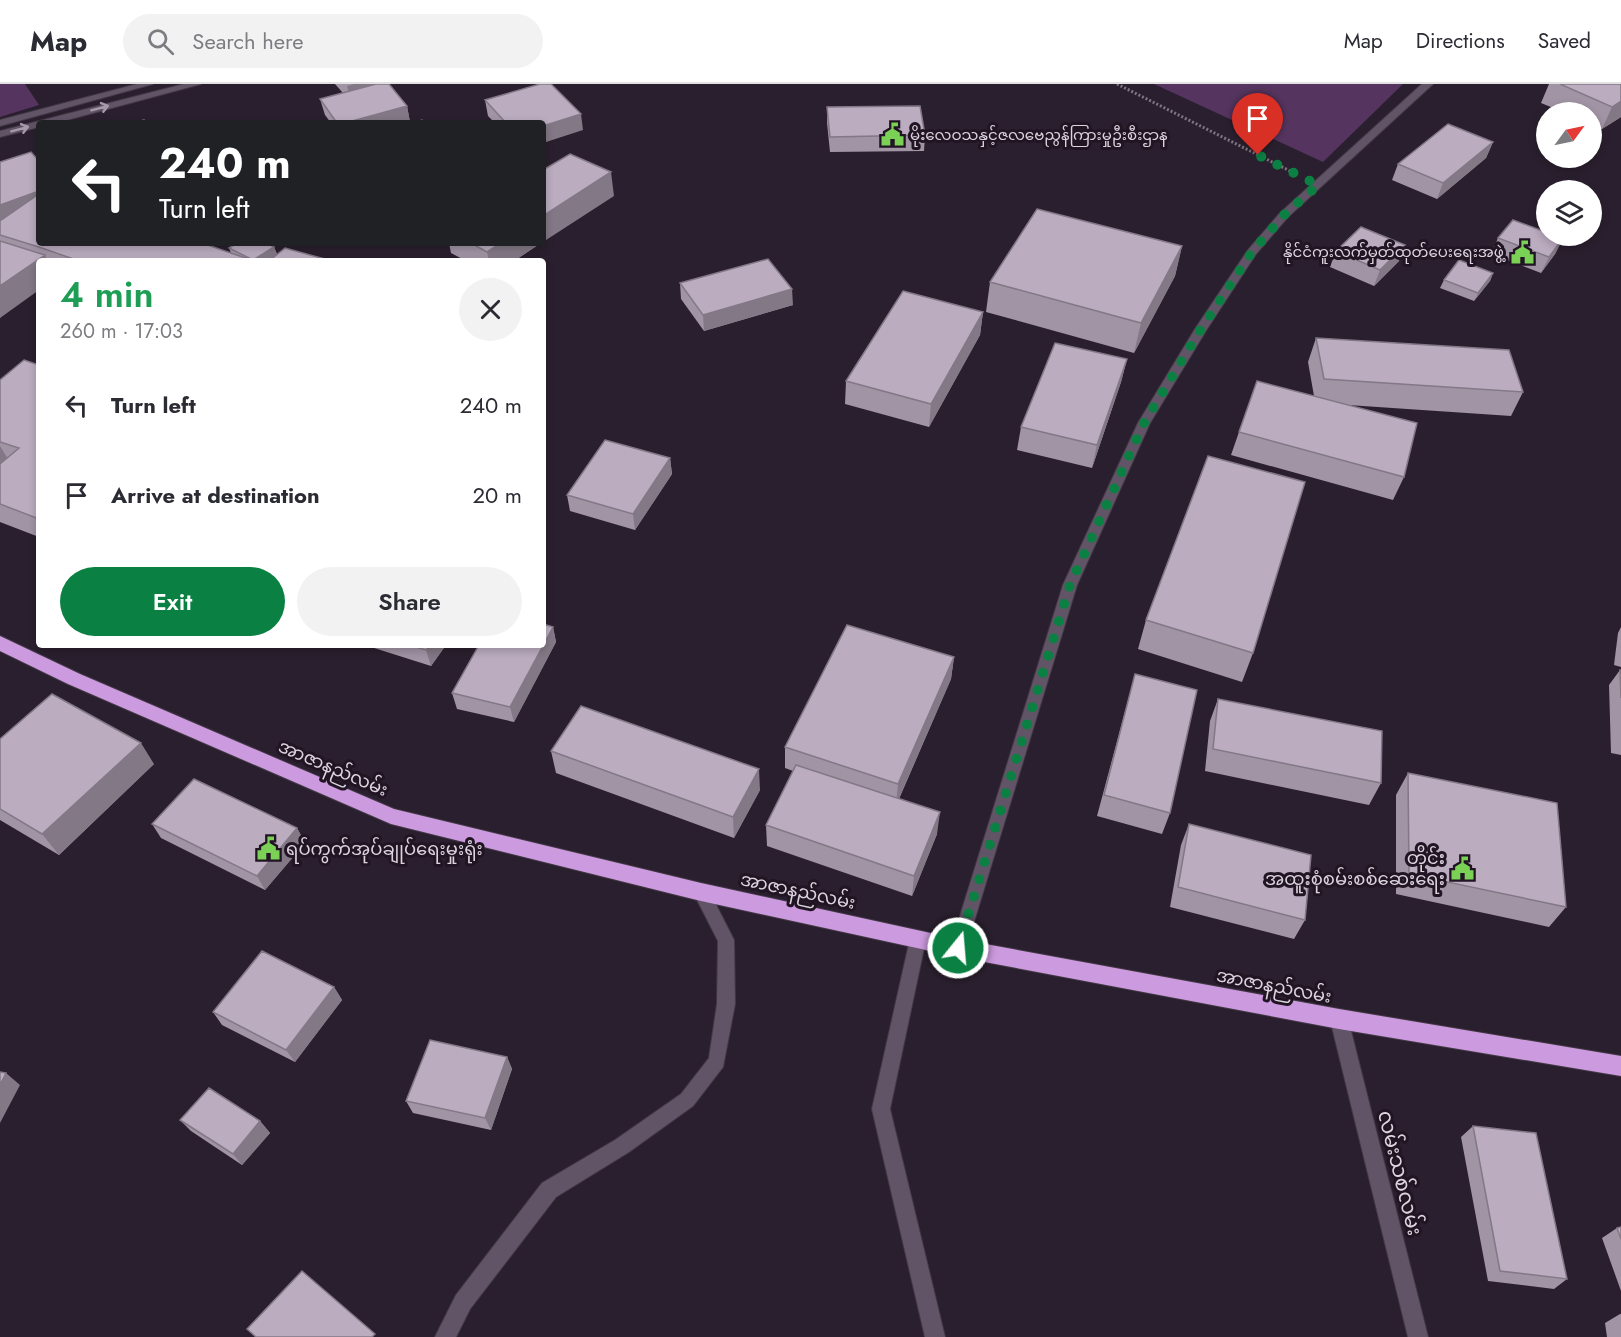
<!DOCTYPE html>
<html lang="en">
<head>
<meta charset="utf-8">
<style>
  :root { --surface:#fff; --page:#f2f2f3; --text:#2b2b33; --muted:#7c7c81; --line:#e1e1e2; --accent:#0b8043 }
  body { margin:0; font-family:Jost,"Noto Sans Myanmar",sans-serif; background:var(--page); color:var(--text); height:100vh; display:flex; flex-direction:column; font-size:22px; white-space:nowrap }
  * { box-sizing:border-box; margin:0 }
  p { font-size:20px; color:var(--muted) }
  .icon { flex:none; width:33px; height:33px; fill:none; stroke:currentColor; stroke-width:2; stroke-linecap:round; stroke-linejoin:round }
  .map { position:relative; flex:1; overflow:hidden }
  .drawer { position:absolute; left:36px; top:174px; width:510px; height:390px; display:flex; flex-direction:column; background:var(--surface); border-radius:6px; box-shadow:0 3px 9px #0003 }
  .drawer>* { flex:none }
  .guide { position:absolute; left:36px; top:36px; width:510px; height:126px; border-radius:6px; box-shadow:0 3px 9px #0003; background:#202124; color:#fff; overflow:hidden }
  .needle { width:39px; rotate:57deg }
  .buttons { position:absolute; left:1536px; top:18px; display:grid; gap:12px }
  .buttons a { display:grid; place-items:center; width:66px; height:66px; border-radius:50%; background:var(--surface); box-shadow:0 3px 9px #0003; font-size:30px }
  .pin { position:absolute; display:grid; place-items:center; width:51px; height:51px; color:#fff; margin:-62px -26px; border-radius:50% 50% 50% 0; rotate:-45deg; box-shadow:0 0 6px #0007 }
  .pin .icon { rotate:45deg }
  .me { position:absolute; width:66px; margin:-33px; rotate:17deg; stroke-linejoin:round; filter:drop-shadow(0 0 4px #0008) }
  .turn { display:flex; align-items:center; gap:21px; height:126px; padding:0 24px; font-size:27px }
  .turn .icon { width:78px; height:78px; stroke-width:2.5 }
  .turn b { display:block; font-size:42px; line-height:51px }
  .round { display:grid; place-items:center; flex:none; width:63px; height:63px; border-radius:32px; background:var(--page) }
  .summary { display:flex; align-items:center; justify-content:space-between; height:102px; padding:0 24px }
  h1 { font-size:36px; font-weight:600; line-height:45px; color:#1e9e55 }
  .button { display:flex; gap:12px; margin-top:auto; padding:12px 24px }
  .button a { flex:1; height:69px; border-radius:36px; background:var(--accent); color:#fff; font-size:24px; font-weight:600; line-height:69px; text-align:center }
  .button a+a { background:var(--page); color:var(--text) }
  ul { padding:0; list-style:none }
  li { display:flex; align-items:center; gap:18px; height:90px; padding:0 24px }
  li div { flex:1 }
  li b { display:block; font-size:22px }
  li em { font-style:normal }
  header { display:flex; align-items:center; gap:36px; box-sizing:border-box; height:84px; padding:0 30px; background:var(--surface); border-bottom:2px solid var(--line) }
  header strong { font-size:28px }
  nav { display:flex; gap:33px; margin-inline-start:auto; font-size:21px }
  .search { width:420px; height:54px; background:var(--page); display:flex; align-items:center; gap:15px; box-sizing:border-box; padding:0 21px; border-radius:33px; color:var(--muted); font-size:22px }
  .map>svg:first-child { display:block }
  .green { fill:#55355f }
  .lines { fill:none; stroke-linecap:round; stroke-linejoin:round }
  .minor-casing { stroke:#433946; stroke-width:2 }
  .highway-casing { stroke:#433946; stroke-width:2 }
  .path { stroke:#7d7480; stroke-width:3; stroke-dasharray:2 2; stroke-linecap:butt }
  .minor { fill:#615466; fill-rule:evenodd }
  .highway { fill:#cc9ade; fill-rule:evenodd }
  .wall { fill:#a194a5 }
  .shaded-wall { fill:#837886 }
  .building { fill:#bbacc0; stroke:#837886; stroke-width:1.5 }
  .oneway { stroke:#a49aa8 }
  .route { stroke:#0b8043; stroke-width:10; stroke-dasharray:0 18 }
  .labels { text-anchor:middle; stroke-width:6; stroke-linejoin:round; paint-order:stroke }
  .far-poi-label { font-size:15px; fill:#dbd4de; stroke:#211524; text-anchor:start }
  .street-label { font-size:18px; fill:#dbd4de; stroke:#211524 }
  .poi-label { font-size:18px; fill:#dbd4de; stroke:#211524; text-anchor:start }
  .near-street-label { font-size:21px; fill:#dbd4de; stroke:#211524 }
</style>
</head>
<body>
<header>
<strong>Map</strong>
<div class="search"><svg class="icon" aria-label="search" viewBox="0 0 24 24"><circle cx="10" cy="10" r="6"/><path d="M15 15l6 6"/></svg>Search here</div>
<nav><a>Map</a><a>Directions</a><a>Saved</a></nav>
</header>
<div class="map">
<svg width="1621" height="1253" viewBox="0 0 1621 1253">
  <rect width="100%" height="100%" fill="#2a1f2e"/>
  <path class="green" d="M0,0H25L39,21L0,33Z
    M1154,0H1403L1323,78Z"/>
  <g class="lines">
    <defs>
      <path id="minor" d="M137,0H153L0,42V36Z
        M184,0H201L56,39H39V43L0,53V47Z
        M1422,0H1433L1288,133L1256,170L1207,245L1150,339L1077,501L966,864L964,869L958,872L952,869L950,864L1063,501L1138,339L1195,245L1248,166L1280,129Z
        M701,801L707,803L734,856L735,920L723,983L693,1022L629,1068L556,1113L470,1225L456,1253H435L456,1211L542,1099L615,1056L681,1010L709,974L717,920L718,857L693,808L695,803Z
        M918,847L924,850L926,855L890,1025L945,1253H925L872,1025L910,855L912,850Z
        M1339,927L1345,929L1348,935L1428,1253H1408L1330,935L1333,929Z"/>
      <path id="highway" d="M0,552L80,590L394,725L701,799L958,855L1339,925L1621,972V992L1339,945L958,873L701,817L391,740L68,600L0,567Z"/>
    </defs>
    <use href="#minor" class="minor-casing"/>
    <use href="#highway" class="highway-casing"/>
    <path class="path" d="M1117,0L1296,90"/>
    <use href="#minor" class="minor"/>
    <use href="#highway" class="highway"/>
  </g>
  <path class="wall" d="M335,0H389L407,22L410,38L405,39H331L325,31L320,15L343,9Z
    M1549,0H1621V33L1602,45L1592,41V28H1563L1541,19Z
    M485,16L583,46L543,39H495L488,32Z
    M827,23L925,51L924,67L830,68L827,39Z
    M1493,58L1486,74L1437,115L1392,96L1398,80Z
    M0,78L39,159L231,169L229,164L274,163L277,170L267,177H39L0,234Z
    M1498,154H1563L1555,170L1541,189L1491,170Z
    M449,159H541L514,177H466L451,169Z
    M1182,162L1175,192L1134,269L986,228L990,198Z
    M1336,167L1399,177L1374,202L1330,183Z
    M1493,189L1490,197L1474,217L1440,204L1444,196Z
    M680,199L793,221L704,247L681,215Z
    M983,228L980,251L929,343L845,320L846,297Z
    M1316,254L1523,308L1511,332L1348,321L1404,393L1393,416L1231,371L1239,348L1314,312L1308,278Z
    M1127,275L1121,298L1092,384L1017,366L1021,343Z
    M39,281V453L0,438V296Z
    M670,374L672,390L635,446L570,427L567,411Z
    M1146,536L1253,569L1242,598L1138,565Z
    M553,543L556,558L514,638L457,625L452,609Z
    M1621,543V583L1614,581L1618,549Z
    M371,561H446L431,582L371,563Z
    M954,573L951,595L899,715L937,750L912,812L767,762L766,741L793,687L785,684V663Z
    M1620,586H1621V671L1611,669L1609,601Z
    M1135,590L1170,729L1162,750L1097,732Z
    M1218,615L1381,699L1369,721L1205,687L1210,637Z
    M0,655L154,680L59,771L0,736Z
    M551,667L760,706L734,754L556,689Z
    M1408,689L1566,823L1549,843L1396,810V711Z
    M152,740L297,744L305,759L265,806L161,754Z
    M1189,740L1305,836L1294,855L1170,823L1181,761Z
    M334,903L342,916L295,978L222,941L213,928Z
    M507,973L512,985L491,1046L413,1029L406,1017Z
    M180,1036L260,1037L270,1049L242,1081L191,1047Z
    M1473,1042L1567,1195L1554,1205L1488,1197L1461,1053Z
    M1621,1143V1207L1602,1154L1617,1144Z
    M1620,1230H1621V1253H1607L1605,1239Z"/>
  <path class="shaded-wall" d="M354,0H386L351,18L347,2Z
    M1621,17V33L1602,45L1612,23Z
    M407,22L410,38L405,39H345Z
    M581,30L583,46L543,59V42Z
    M1493,58L1486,74L1437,115L1443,99Z
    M611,88L614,112L543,158V132Z
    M39,107V134L0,148V121Z
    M1563,154L1555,170L1541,189L1549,173Z
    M501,159H541L514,177H489L487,168Z
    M1405,161L1399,177L1374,202L1380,186Z
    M1182,162L1175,192L1134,269L1141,239Z
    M274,163L277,171L267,177H254L253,176Z
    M45,171L48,177H39V206L0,234V202Z
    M1493,189L1490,197L1474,217L1478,209Z
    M792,205L793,221L704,247L703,231Z
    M983,228L980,251L929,343L931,320Z
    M1127,275L1121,298L1092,384L1097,361Z
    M0,362L11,380L0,389Z
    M670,374L672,390L635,446L633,430Z
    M553,543L556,558L514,638L510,623Z
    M430,561H446L431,582L426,566Z
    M954,573L951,595L896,721L898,700Z
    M141,659L154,680L59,771L42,750Z
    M759,685L760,706L734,754L733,733Z
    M940,728L937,750L912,812L914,792Z
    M297,744L305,759L265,806L257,792Z
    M334,903L342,916L295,978L286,966Z
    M507,973L512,985L491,1046L485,1034Z
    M6,989L20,1001L0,1039V1001Z
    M260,1037L270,1049L242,1081L233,1070Z"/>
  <path class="building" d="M376,0H389L407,22L345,39H337L320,15Z
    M540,0H551L581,30L543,42V39H506L485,16Z
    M1560,0H1621V17L1612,23Z
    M920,22L925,51L830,53L827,23Z
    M144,36L145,39H134Z
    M393,36L396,39H384Z
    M422,36L425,39H414Z
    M1448,40L1493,58L1443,99L1398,80Z
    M31,68L39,77V107L0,121V78Z
    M570,70L611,88L543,132V86Z
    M39,110V159H202L254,177H79L42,164L0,151V137Z
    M1037,125L1182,162L1141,239L990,198Z
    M1513,136L1546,148V152H1555L1563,154L1549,173L1498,154Z
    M1361,143L1405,161L1380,186L1336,167Z
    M0,157L45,171L0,202Z
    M237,159H267L274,163L253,176L229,164Z
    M471,159H501L487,168Z
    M285,164L328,176L327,177H269Z
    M768,175L792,205L703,231L680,199Z
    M1459,176L1493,189L1478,209L1444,196Z
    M903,207L983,228L931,320L846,297Z
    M1316,254L1509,266L1523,308L1324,295Z
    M1055,259L1127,275L1097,361L1021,343Z
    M24,276L39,281V435L0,420V380L19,364L0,358V296Z
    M1257,297L1417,339L1404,393L1239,348Z
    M605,356L670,374L633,430L567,411Z
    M1208,372L1305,398L1253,569L1146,536Z
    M543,540L553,543L510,623L452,609L479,561H543Z
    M847,541L954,573L898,700L785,663Z
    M409,561H430L426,566Z
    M1620,586H1621V614Z
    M1135,590L1197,606L1170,729L1104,711Z
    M52,610L141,659L42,750L0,725V655Z
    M1218,615L1382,647L1381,699L1213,665Z
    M581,622L759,685L733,733L551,667Z
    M796,681L940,728L914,792L766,741Z
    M1408,689L1557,719L1566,823L1409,790Z
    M194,695L297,744L257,792L152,740Z
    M1189,740L1311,771L1305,836L1178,803Z
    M262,867L334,903L286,966L213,928Z
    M430,956L507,973L485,1034L406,1017Z
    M0,988L6,989L0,1001Z
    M209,1004L260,1037L233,1070L180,1036Z
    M1473,1042L1536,1049L1567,1195L1500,1187Z
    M1621,1143V1155L1617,1144Z
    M302,1187L375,1250L372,1253H256L247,1245Z"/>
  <defs><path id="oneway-shaft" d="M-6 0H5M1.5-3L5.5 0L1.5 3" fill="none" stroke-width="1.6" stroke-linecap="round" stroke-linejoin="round" transform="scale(1.5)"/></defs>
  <g class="oneway">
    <use href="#oneway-shaft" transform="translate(100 24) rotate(-15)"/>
    <use href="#oneway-shaft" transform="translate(20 45) rotate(-15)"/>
  </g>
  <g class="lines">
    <path class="route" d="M958,864L1070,501L1144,339L1201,245L1252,168L1284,131L1318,101L1258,71"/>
  </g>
  <defs>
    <symbol id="civic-bare" viewBox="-9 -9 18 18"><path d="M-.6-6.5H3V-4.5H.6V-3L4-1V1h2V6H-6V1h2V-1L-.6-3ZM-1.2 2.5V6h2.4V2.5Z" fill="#7bd155" stroke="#211524" stroke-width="2.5" paint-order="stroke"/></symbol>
  </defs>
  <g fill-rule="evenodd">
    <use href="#civic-bare" x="876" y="34" width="33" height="33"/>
    <use href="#civic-bare" x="1506" y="152" width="33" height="33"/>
    <use href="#civic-bare" x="252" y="748" width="33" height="33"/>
    <use href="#civic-bare" x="1446" y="768" width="33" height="33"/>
  </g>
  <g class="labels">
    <g class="far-poi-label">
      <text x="910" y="56">မိုးလေဝသနှင့်ဇလဗေညွန်ကြားမှုဦးစီးဌာန</text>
      <text x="1504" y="173" text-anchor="end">နိုင်ငံကူးလက်မှတ်ထုတ်ပေးရေးအဖွဲ့</text>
    </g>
    <g class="street-label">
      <text transform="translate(333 684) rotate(23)" y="6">အာဇာနည်လမ်း</text>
      <text transform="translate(798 807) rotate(12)" y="6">အာဇာနည်လမ်း</text>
      <text transform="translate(1274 902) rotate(11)" y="6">အာဇာနည်လမ်း</text>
    </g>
    <g class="poi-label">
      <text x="286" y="771">ရပ်ကွက်အုပ်ချုပ်ရေးမှုးရုံး</text>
      <text x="1445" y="780" text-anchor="end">တိုင်း<tspan x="1445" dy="21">အထူးစုံစမ်းစစ်ဆေးရေး</tspan></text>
    </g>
    <g class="near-street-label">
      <text transform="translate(1400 1089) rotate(76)" y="7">လမ်းသစ်လမ်း</text>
    </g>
  </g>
</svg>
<div class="buttons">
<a><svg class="needle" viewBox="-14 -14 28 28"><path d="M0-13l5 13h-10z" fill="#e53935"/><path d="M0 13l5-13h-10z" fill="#7c7c81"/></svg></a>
<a><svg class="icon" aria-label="layers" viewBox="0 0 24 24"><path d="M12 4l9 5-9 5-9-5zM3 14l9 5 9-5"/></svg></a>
</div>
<div class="pin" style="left:1258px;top:71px;background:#d93025"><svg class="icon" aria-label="arrive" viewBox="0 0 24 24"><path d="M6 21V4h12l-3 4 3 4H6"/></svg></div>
<svg class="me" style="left:958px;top:864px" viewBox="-20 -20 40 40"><circle r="17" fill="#0b8043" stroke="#fff" stroke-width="3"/><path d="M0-11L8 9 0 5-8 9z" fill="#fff"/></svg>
<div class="guide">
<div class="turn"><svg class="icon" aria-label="left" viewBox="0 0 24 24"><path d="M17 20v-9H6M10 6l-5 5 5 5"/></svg><div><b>240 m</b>Turn left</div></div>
</div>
<section class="drawer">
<div class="summary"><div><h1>4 min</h1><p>260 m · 17:03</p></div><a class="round"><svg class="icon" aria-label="close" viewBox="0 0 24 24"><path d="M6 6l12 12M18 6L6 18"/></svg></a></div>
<ul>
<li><svg class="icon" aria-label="left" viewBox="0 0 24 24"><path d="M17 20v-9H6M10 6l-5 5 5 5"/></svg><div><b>Turn left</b></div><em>240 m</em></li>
<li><svg class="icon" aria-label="arrive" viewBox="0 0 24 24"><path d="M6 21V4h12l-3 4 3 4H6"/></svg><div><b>Arrive at destination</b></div><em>20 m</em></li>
</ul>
<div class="button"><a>Exit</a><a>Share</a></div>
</section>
</div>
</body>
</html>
